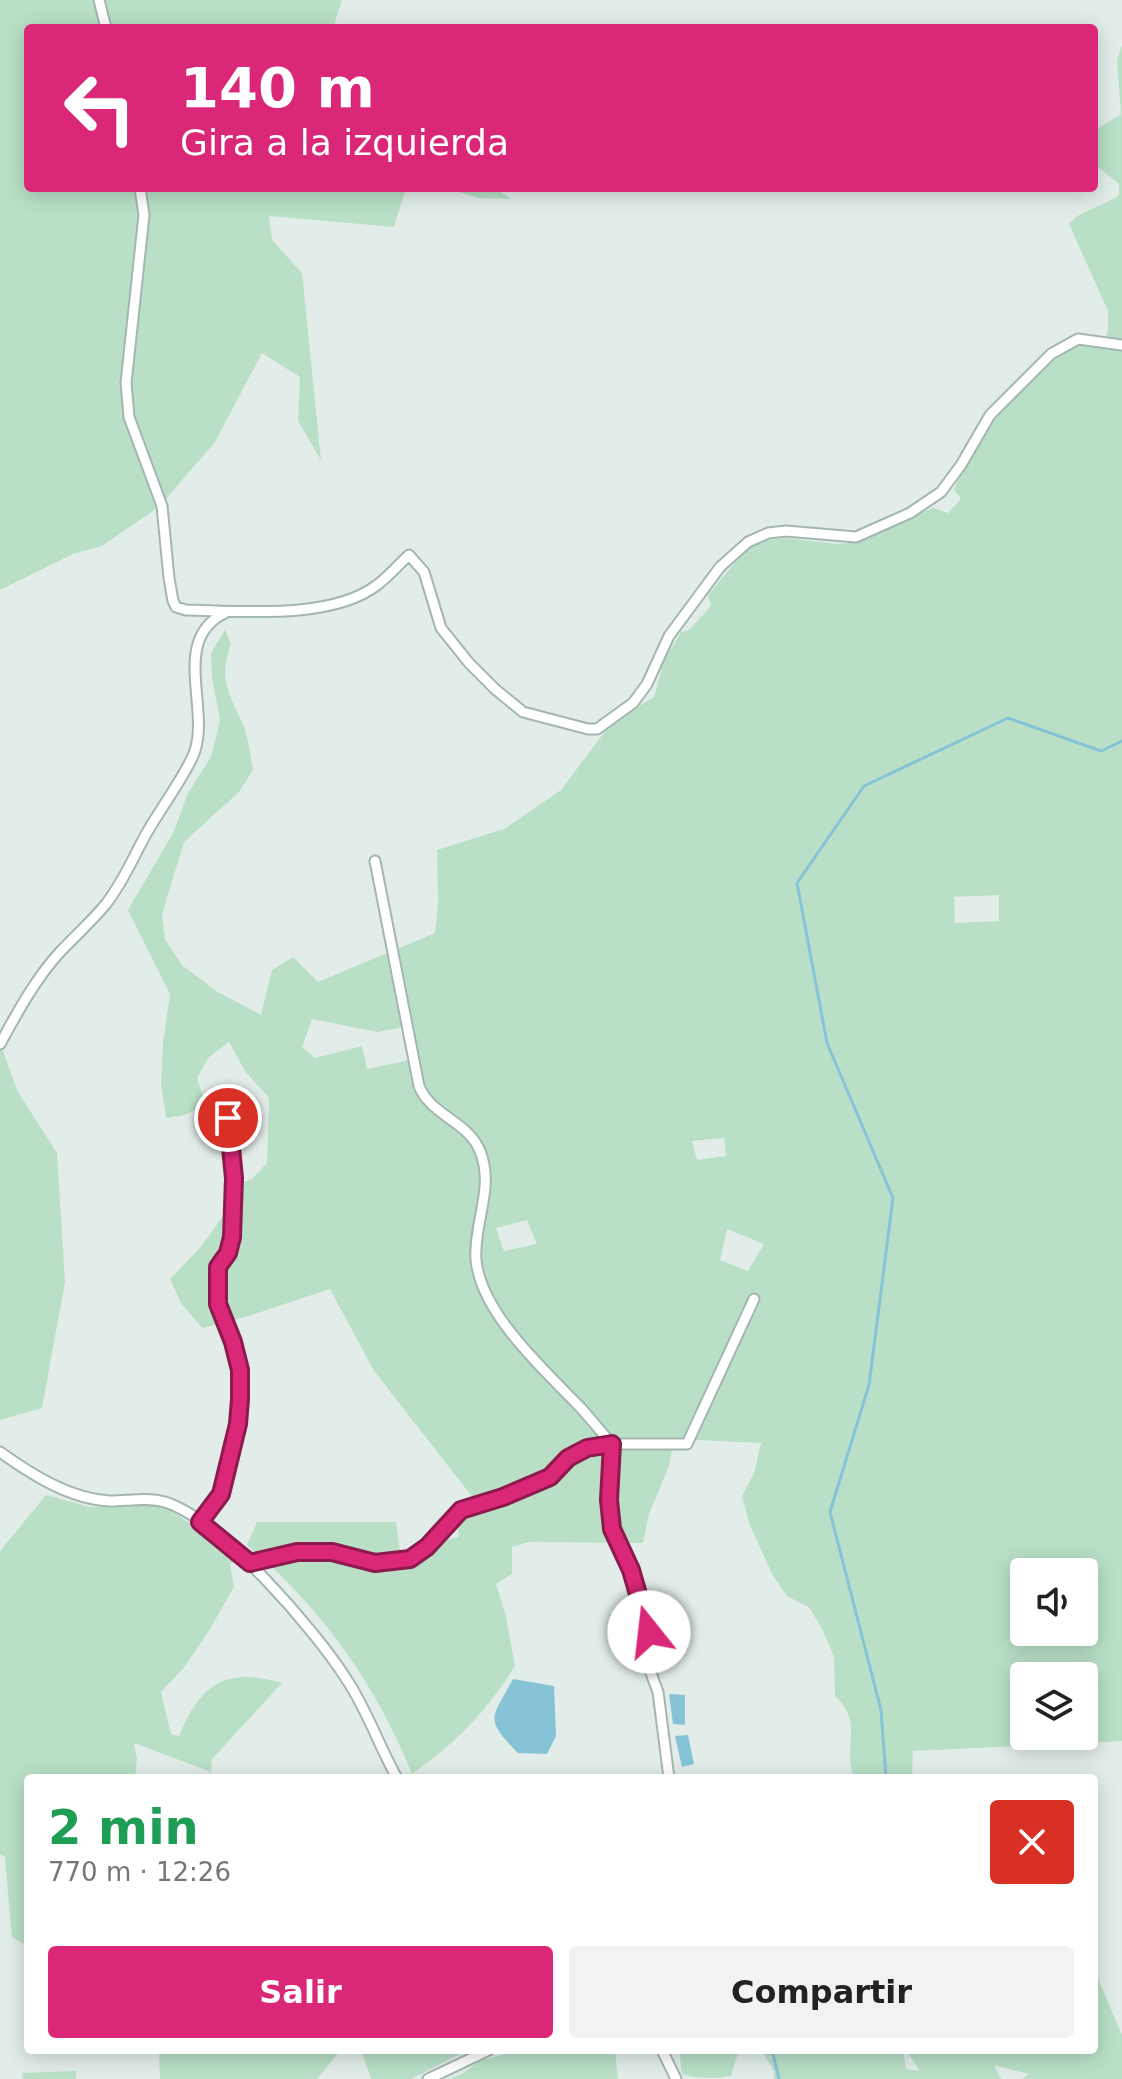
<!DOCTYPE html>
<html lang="es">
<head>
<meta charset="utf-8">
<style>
  :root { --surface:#fff; --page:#f2f2f2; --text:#222; --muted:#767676; --accent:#db2777 }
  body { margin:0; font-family:"DejaVu Sans",sans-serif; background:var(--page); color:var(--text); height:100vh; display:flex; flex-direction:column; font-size:30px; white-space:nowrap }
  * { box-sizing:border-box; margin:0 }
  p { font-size:26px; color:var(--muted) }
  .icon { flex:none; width:44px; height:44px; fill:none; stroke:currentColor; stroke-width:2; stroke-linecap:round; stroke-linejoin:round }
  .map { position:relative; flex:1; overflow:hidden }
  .side { position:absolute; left:24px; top:1774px; width:1074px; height:280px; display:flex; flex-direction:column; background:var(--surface); border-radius:8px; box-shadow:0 4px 20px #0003 }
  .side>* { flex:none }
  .banner { position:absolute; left:24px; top:24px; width:1074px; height:168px; border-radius:8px; box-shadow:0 4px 20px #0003; background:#db2777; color:#fff; overflow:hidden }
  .fabs { position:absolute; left:1010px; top:1558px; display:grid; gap:16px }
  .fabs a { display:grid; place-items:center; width:88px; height:88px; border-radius:8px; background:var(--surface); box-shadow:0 4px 20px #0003; font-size:40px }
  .pin { position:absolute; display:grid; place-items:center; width:68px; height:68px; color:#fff; margin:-34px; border:4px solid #fff; border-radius:50%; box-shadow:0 2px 8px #0007 }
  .me { position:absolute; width:88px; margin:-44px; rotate:344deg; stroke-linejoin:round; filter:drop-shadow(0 0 6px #0008) }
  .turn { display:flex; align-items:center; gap:28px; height:168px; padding:0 24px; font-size:36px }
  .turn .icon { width:104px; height:104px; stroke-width:2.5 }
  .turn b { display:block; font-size:56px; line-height:68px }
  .round { display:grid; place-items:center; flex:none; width:84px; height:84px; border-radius:8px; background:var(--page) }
  .overview { display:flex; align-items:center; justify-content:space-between; height:136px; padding:0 24px }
  h1 { font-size:48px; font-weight:700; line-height:60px; color:#1e9e55 }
  .cta { display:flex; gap:16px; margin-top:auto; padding:16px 24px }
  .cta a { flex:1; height:92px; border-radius:8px; background:var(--accent); color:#fff; font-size:32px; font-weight:700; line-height:92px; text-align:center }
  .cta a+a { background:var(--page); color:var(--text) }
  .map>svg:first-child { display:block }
  .green { fill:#b9e0c7; fill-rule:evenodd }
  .water { fill:#86c3d6 }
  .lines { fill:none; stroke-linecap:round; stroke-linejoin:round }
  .stream { stroke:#86c3d6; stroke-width:3 }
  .minor-casing { stroke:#a4b6b1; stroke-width:13 }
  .minor { stroke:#fff; stroke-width:9 }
  .route-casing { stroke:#8e194d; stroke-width:20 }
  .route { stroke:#db2777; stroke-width:14 }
</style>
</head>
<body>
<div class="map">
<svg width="1122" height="2079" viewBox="0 0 1122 2079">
  <rect width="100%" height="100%" fill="#e2ede9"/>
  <path class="green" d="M0,0H342L333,28H28V188H406L394,227L269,216L272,240L302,273L321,460L298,421L300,377L262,353L215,442L160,506L102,546L73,554L0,590Z
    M1122,45V343L1106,338L1108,329V311L1069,224C1081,209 1104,207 1119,195V184L1094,164V131L1121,114L1117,60Z
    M446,188H496L511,199L478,198Z
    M1089,343L1122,350V1741L913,1751L912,1778H853C853,1772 850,1766 850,1759C850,1732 857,1717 835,1696L834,1657L823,1631L810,1608L787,1596L772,1574L749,1523L742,1496L754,1473L761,1443L674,1439L669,1466L649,1514L643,1543L528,1542L512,1547V1574L496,1584L506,1616L515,1666C486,1712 457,1742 412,1774C376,1684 321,1607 247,1545L257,1522H396L400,1551L459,1537L455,1511L474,1499L374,1371L330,1289L249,1316L202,1328L181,1303L170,1279L200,1248L229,1208V1187L252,1179L267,1163L269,1098L245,1071L229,1042L209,1057L197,1078L206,1105L185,1115L166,1118L161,1083L163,1043L170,994L128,910L173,833L188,793L211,757L220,720L212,678L211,653L225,630L231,644C218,682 229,691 243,725C249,738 250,755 253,770L239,792L184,842L162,914L165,939L182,965L216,991L261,1015L272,970L293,957L318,982L435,933L438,904L437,850L504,829L561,790L612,722L654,697L664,661L681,632L689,630L711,606L708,595L747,548L767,540L786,538L836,544L860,542L892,524L933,508L948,513L961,499L954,490L971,450L987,427L1024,385L1050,359L1069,346ZM999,895V921L955,923L954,897ZM312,1019L377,1032L410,1026L420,1058L367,1069L362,1046L315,1058L302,1047ZM724,1138L726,1156L697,1160L692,1141ZM527,1220L537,1244L504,1251L496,1228ZM727,1229L764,1244L748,1271L720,1260ZM1024,1572H1084V1632H1024ZM1024,1676H1084V1736H1024Z
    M0,1043L18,1092L57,1153L65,1282L42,1408L0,1420Z
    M46,1495L90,1507L151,1505L168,1509L242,1557L230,1564L234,1587L207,1634L182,1670L161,1692L171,1734L179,1736C201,1683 226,1667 282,1683L212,1759L211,1772L215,1778H209L211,1772L134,1743L137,1759L135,1778H28V1947L12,1937L5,1857L0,1854V1551Z
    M1094,1969L1122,2035V2079H1022L1029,2074L994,2065L1001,2079H774V2071L761,2050H903L906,2069L920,2071L906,2050H1094Z
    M159,2050H341L317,2079H160Z
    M361,2050H468L411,2079H371Z
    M522,2050H615L618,2079H449L464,2073L479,2061Z
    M739,2050L731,2076C717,2079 697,2079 682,2074L679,2050Z
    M76,2071V2079H23L22,2073Z"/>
  <path class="water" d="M513,1679L554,1686L556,1736L547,1754L518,1753C484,1718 491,1720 513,1679Z
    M669,1694L685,1695V1725L673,1724Z
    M688,1735L694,1764L682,1767L675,1736Z"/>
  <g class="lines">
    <path class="stream" d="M886,1778L881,1710L830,1512L869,1385L893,1198L827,1043L797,883L864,786L1008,718L1101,751L1122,741
      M772,2050L779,2079"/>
    <defs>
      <path id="minor" d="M99,0L106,28
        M140,188L144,215L126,383L129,417L162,506L169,578L173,601L176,607L186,610C240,611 332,620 377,585C388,577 398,565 409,555L424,572L441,628L469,663L495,689L523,712L588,729H597L633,703L647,684L669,636L720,567L748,542L768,533L786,531L856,537L910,513L941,492L961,465L990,415L1051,354L1078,339L1122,345
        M375,861L419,1086C431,1116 468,1121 480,1151C495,1188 473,1224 476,1260C481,1312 541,1367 576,1403C589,1416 600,1431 612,1444L609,1500L612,1529L631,1570L648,1629L645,1657L658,1692L669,1778
        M0,1044C17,1013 36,978 60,952C75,936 92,921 106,904C123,882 132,860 145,836C160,809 179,785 192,758C214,714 168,640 225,613
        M0,1452C32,1475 70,1499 110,1501C129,1501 147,1497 165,1502C220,1519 316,1631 347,1680C367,1710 379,1746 397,1778
        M200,1522L221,1494L238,1424L240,1399V1370L233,1342L218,1304V1267L228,1253L232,1237L234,1178L225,1093
        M250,1563L297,1552H332L375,1563L410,1559L427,1547L461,1510L503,1497L550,1477L568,1458L587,1448L612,1444H687L754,1299
        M662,2050L676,2079
        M428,2079L489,2050"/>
    </defs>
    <use href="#minor" class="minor-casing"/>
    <use href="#minor" class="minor"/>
  </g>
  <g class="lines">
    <defs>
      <path id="route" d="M228,1118L234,1178L232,1237L228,1253L218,1267V1304L233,1342L240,1370V1399L238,1424L221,1494L200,1522L250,1563L297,1552H332L375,1563L410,1559L427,1547L461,1510L503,1497L550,1477L568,1458L587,1448L612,1444L609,1500L612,1529L631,1570L649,1632"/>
    </defs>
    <use href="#route" class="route-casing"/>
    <use href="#route" class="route"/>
  </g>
</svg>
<div class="fabs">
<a><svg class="icon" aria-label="sound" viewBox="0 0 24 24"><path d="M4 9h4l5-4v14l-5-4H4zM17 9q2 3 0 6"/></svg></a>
<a><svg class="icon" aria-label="layers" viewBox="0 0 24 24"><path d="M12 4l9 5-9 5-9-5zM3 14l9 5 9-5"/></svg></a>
</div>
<div class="pin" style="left:228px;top:1118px;background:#d93025"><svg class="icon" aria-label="arrive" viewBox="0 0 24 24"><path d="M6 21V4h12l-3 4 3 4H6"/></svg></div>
<svg class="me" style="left:649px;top:1632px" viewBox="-20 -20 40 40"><circle r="19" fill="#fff"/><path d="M0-13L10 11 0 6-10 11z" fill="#db2777"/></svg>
<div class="banner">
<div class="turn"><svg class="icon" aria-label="left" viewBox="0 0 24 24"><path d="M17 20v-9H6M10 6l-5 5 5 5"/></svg><div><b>140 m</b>Gira a la izquierda</div></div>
</div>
<section class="side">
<div class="overview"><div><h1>2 min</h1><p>770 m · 12:26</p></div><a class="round" style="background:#d93025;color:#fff"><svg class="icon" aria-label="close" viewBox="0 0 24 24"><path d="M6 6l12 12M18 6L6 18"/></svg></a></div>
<div class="cta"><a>Salir</a><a>Compartir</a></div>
</section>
</div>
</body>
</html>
